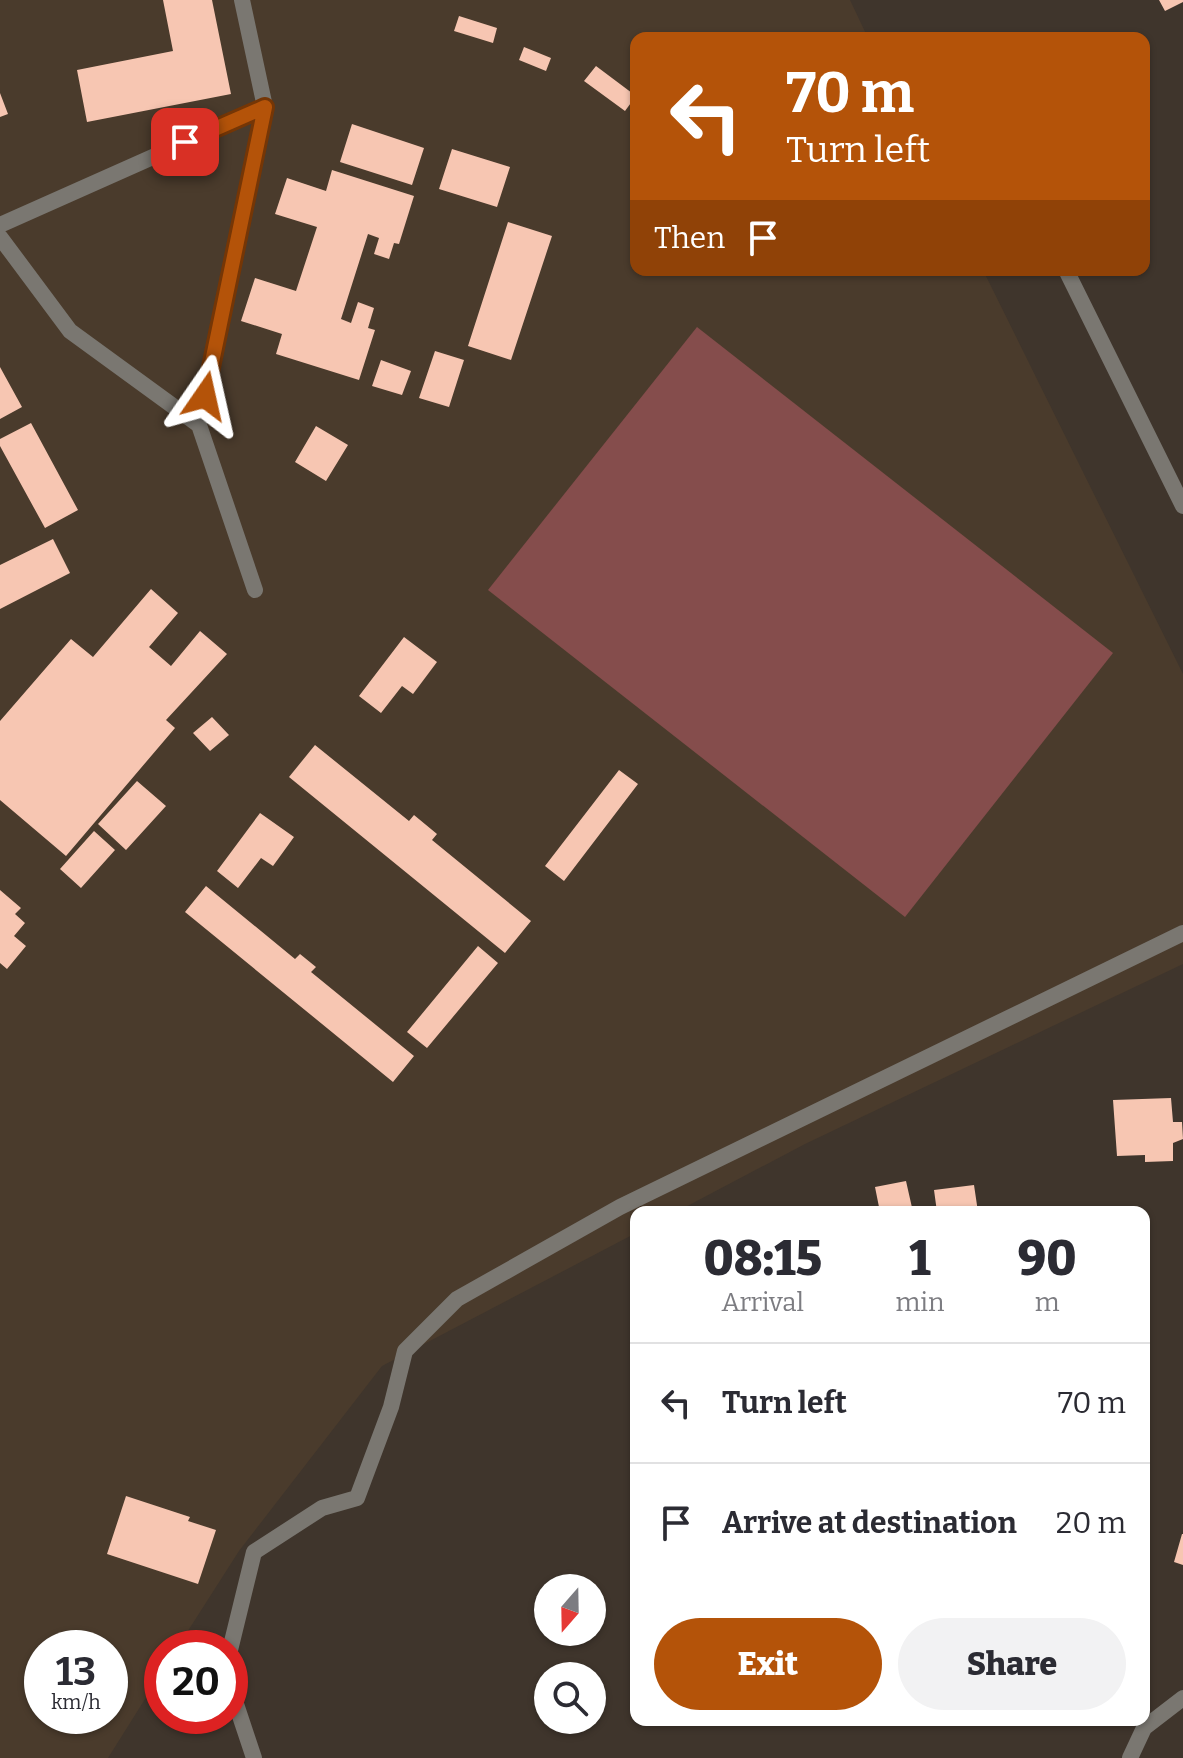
<!DOCTYPE html>
<html lang="en">
<head>
<meta charset="utf-8">
<style>
  :root { --surface:#fff; --page:#f2f2f3; --text:#2b2b33; --muted:#7c7c81; --line:#e1e1e2; --accent:#b45309 }
  body { margin:0; font-family:Bitter,serif; background:var(--page); color:var(--text); height:100vh; display:flex; flex-direction:column; font-size:30px; white-space:nowrap }
  * { box-sizing:border-box; margin:0 }
  p { font-size:26px; color:var(--muted) }
  .icon { flex:none; width:44px; height:44px; fill:none; stroke:currentColor; stroke-width:2; stroke-linecap:round; stroke-linejoin:round }
  .map { position:relative; flex:1; overflow:hidden }
  .sheet { position:absolute; left:630px; top:1206px; width:520px; height:520px; display:flex; flex-direction:column; background:var(--surface); border-radius:16px; box-shadow:0 2px 6px #0004 }
  .sheet>* { flex:none }
  .banner { position:absolute; left:630px; top:32px; width:520px; height:244px; border-radius:16px; box-shadow:0 2px 6px #0004; background:#b45309; color:#fff; overflow:hidden }
  .needle { width:52px; rotate:200deg }
  .tools { position:absolute; left:534px; top:1574px; display:grid; gap:16px }
  .tools a { display:grid; place-items:center; width:72px; height:72px; border-radius:50%; background:var(--surface); box-shadow:0 2px 6px #0004; font-size:40px }
  .speed { position:absolute; left:24px; top:1630px; display:flex; gap:16px; font-size:40px; font-weight:700; text-align:center }
  .speed>* { display:grid; place-content:center; width:104px; height:104px; border-radius:50%; background:var(--surface); box-shadow:0 2px 6px #0004; line-height:1 }
  .speed small { font-size:20px; font-weight:400 }
  .speed .limit { border:12px solid #d22; background:#fff; color:#111 }
  .pin { position:absolute; display:grid; place-items:center; width:68px; height:68px; color:#fff; margin:-34px; border-radius:16px; box-shadow:0 4px 12px #0006 }
  .me { position:absolute; width:88px; margin:-44px; rotate:11deg; stroke-linejoin:round; filter:drop-shadow(0 0 6px #0008) }
  .turn { display:flex; align-items:center; gap:28px; height:168px; padding:0 24px; font-size:36px }
  .turn .icon { width:104px; height:104px; stroke-width:2.5 }
  .turn b { display:block; font-size:56px; line-height:68px }
  .then { display:flex; align-items:center; height:76px; padding:0 24px; background:#0003; gap:16px; font-size:30px }
  .eta { display:flex; justify-content:space-evenly; align-items:center; height:136px; text-align:center }
  .eta b { font-size:48px; font-weight:800; line-height:56px }
  .action { display:flex; gap:16px; margin-top:auto; padding:16px 24px }
  .action a { flex:1; height:92px; border-radius:48px; background:var(--accent); color:#fff; font-size:32px; font-weight:800; line-height:92px; text-align:center }
  .action a+a { background:var(--page); color:var(--text) }
  ul { padding:0; list-style:none }
  li { display:flex; align-items:center; gap:24px; height:120px; padding:0 24px; border-top:2px solid var(--line) }
  li div { flex:1 }
  li b { display:block; font-size:30px }
  li em { font-style:normal }
  .map>svg:first-child { display:block }
  .built { fill:#4a3b2c; fill-rule:evenodd }
  .green { fill:#854d4c }
  .building { fill:#f7c6b2 }
  .lines { fill:none; stroke-linecap:round; stroke-linejoin:round }
  .service { stroke:#7a7771; stroke-width:16 }
  .minor { stroke:#7a7771; stroke-width:16 }
  .route-casing { stroke:#753606; stroke-width:20 }
  .route { stroke:#b45309; stroke-width:14 }
</style>
</head>
<body>
<div class="map">
<svg width="1183" height="1758" viewBox="0 0 1183 1758">
  <rect width="100%" height="100%" fill="#3f352c"/>
  <path class="built" d="M0,0H850L868,38H636V270H983L1183,674V964L805,1144L676,1212H636V1233L382,1366L239,1551L177,1648H162V1672L108,1758H0ZM42,1648H110V1716H42Z"/>
  <path class="green" d="M697,327L1113,653L905,917L488,590Z"/>
  <path class="building" d="M163,0H212L231,94L87,122L77,70L173,51Z
    M1159,0H1183V2L1165,11Z
    M459,16L497,28L493,43L454,31Z
    M524,47L551,58L546,71L519,60Z
    M596,66L636,96L625,111L584,81Z
    M0,93L8,114L0,117Z
    M352,124L424,148L412,185L340,162Z
    M452,149L510,167L497,207L439,189Z
    M332,170L414,196L399,244L394,243L389,259L374,254L379,238L368,234L341,319L351,323L358,302L374,308L368,328L375,330L359,380L276,354L282,334L241,321L255,278L296,291L317,227L275,214L287,178L326,191Z
    M508,222L552,236L511,360L468,346Z
    M435,351L464,360L449,407L419,398Z
    M381,360L411,371L402,395L372,386Z
    M0,367L22,407L0,419Z
    M31,423L78,510L45,528L0,446V439Z
    M316,426L348,445L326,481L295,462Z
    M53,539L70,573L0,609V565Z
    M151,589L178,613L149,647L171,666L200,631L227,654L166,720L175,728L66,856L0,800V721L71,639L93,657Z
    M404,637L437,662L413,694L402,686L381,713L359,696Z
    M212,717L229,735L210,751L193,733Z
    M315,745L409,821L414,815L437,834L432,840L531,921L505,953L289,777Z
    M619,770L638,784L564,881L545,866Z
    M137,781L166,806L126,850L98,824Z
    M260,813L294,837L273,866L261,858L238,888L217,871Z
    M94,831L115,850L81,888L60,869Z
    M206,886L295,959L300,954L316,967L311,972L414,1056L393,1082L185,912Z
    M0,890L21,908L15,914L25,923L14,936L26,946L7,969L0,963Z
    M478,946L498,963L427,1048L407,1032Z
    M1171,1098L1173,1122H1182L1183,1139L1173,1143V1161L1145,1162V1155L1117,1156L1113,1100Z
    M906,1181L913,1212H880L875,1187Z
    M974,1185L978,1212H937L934,1190Z
    M126,1496L190,1517L188,1521L216,1530L198,1584L107,1554Z
    M1182,1534H1183V1565L1174,1562Z"/>
  <g class="lines">
    <path class="service" d="M0,225L265,107
      M0,237L70,331L199,425L255,590
      M1066,270L1183,506
      M199,425L265,107L242,0"/>
    <path class="minor" d="M230,1650L254,1552L322,1508L357,1498L391,1407L405,1351L457,1299L620,1207L1183,933
      M230,1686L254,1758
      M1130,1758L1144,1728L1183,1698"/>
  </g>
  <g class="lines">
    <defs>
      <path id="route" d="M185,142L265,107L205,396"/>
    </defs>
    <use href="#route" class="route-casing"/>
    <use href="#route" class="route"/>
  </g>
</svg>
<div class="tools">
<a><svg class="needle" viewBox="-14 -14 28 28"><path d="M0-13l5 13h-10z" fill="#e53935"/><path d="M0 13l5-13h-10z" fill="#7c7c81"/></svg></a>
<a><svg class="icon" aria-label="search" viewBox="0 0 24 24"><circle cx="10" cy="10" r="6"/><path d="M15 15l6 6"/></svg></a>
</div>
<div class="speed"><div>13<small>km/h</small></div><div class="limit">20</div></div>
<div class="pin" style="left:185px;top:142px;background:#d93025"><svg class="icon" aria-label="arrive" viewBox="0 0 24 24"><path d="M6 21V4h12l-3 4 3 4H6"/></svg></div>
<svg class="me" style="left:205px;top:396px" viewBox="-20 -20 40 40"><path d="M0-17L14 15 0 8-14 15z" fill="#b45309" stroke="#fff" stroke-width="4"/></svg>
<div class="banner">
<div class="turn"><svg class="icon" aria-label="left" viewBox="0 0 24 24"><path d="M17 20v-9H6M10 6l-5 5 5 5"/></svg><div><b>70 m</b>Turn left</div></div>
<div class="then">Then<svg class="icon" aria-label="arrive" viewBox="0 0 24 24"><path d="M6 21V4h12l-3 4 3 4H6"/></svg></div>
</div>
<section class="sheet">
<div class="eta">
<div><b>08:15</b><p>Arrival</p></div>
<div><b>1</b><p>min</p></div>
<div><b>90</b><p>m</p></div>
</div>
<ul>
<li><svg class="icon" aria-label="left" viewBox="0 0 24 24"><path d="M17 20v-9H6M10 6l-5 5 5 5"/></svg><div><b>Turn left</b></div><em>70 m</em></li>
<li><svg class="icon" aria-label="arrive" viewBox="0 0 24 24"><path d="M6 21V4h12l-3 4 3 4H6"/></svg><div><b>Arrive at destination</b></div><em>20 m</em></li>
</ul>
<div class="action"><a>Exit</a><a>Share</a></div>
</section>
</div>
</body>
</html>
